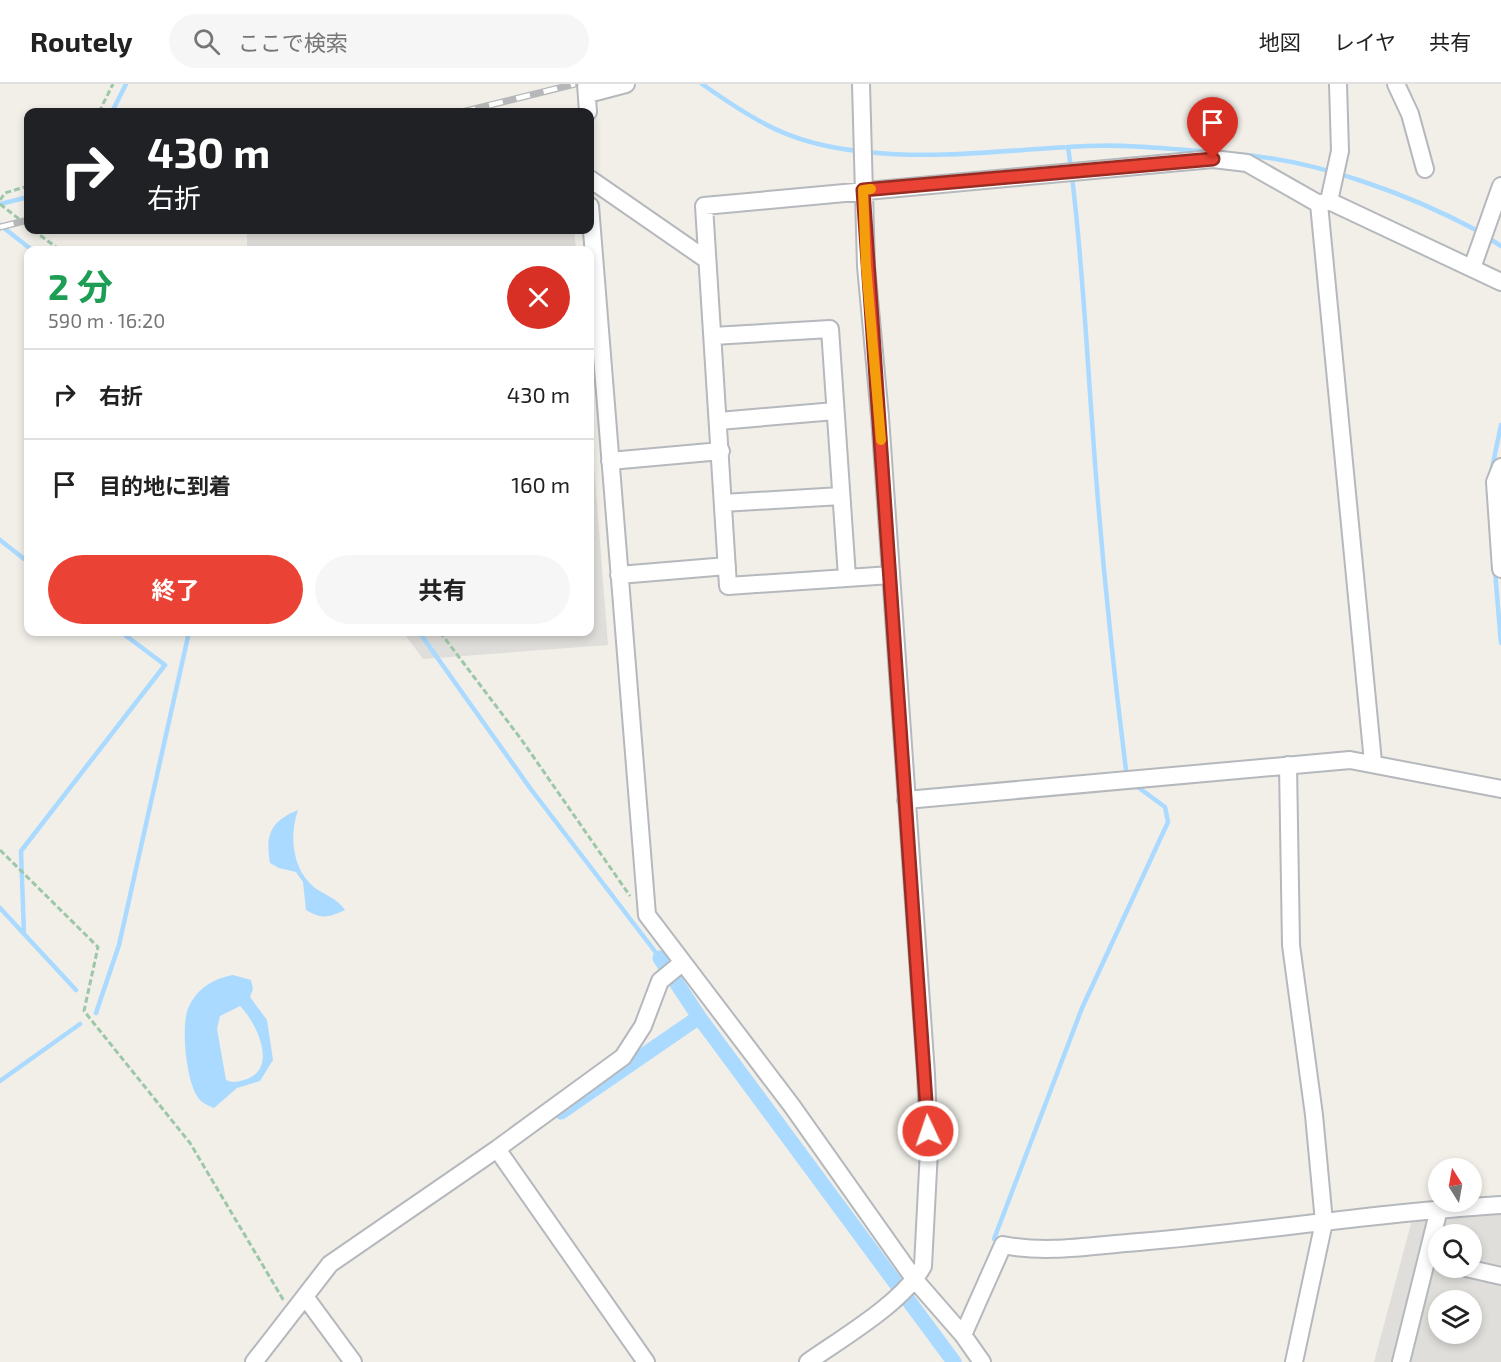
<!DOCTYPE html>
<html lang="ja">
<head>
<meta charset="utf-8">
<style>
  :root { --surface:#fff; --page:#f6f6f6; --text:#222; --muted:#767676; --line:#e0e0e0; --accent:#ea4335 }
  body { margin:0; font-family:"Exo 2","Noto Sans JP",sans-serif; background:var(--page); color:var(--text); height:100vh; display:flex; flex-direction:column; font-size:22px; white-space:nowrap }
  * { box-sizing:border-box; margin:0 }
  p { font-size:20px; color:var(--muted) }
  .icon { flex:none; width:33px; height:33px; fill:none; stroke:currentColor; stroke-width:2; stroke-linecap:round; stroke-linejoin:round }
  .map { position:relative; flex:1; overflow:hidden }
  .panel { position:absolute; left:24px; top:162px; width:570px; height:390px; display:flex; flex-direction:column; background:var(--surface); border-radius:12px; box-shadow:0 3px 9px #0003 }
  .panel>* { flex:none }
  .guide { position:absolute; left:24px; top:24px; width:570px; height:126px; border-radius:12px; box-shadow:0 3px 9px #0003; background:#202124; color:#fff; overflow:hidden }
  .needle { width:39px; rotate:349deg }
  .controls { position:absolute; left:1428px; top:1074px; display:grid; gap:12px }
  .controls a { display:grid; place-items:center; width:54px; height:54px; border-radius:50%; background:var(--surface); box-shadow:0 3px 9px #0003; font-size:30px }
  .pin { position:absolute; display:grid; place-items:center; width:51px; height:51px; color:#fff; margin:-62px -26px; border-radius:50% 50% 50% 0; rotate:-45deg; box-shadow:0 0 6px #0007 }
  .pin .icon { rotate:45deg }
  .me { position:absolute; width:66px; margin:-33px; rotate:357deg; stroke-linejoin:round; filter:drop-shadow(0 0 4px #0008) }
  .turn { display:flex; align-items:center; gap:21px; height:126px; padding:0 24px; font-size:27px }
  .turn .icon { width:78px; height:78px; stroke-width:2.5 }
  .turn b { display:block; font-size:42px; line-height:51px }
  .round { display:grid; place-items:center; flex:none; width:63px; height:63px; border-radius:32px; background:var(--page) }
  .headline { display:flex; align-items:center; justify-content:space-between; height:102px; padding:0 24px }
  h1 { font-size:36px; font-weight:700; line-height:45px; color:#1e9e55 }
  .action { display:flex; gap:12px; margin-top:auto; padding:12px 24px }
  .action a { flex:1; height:69px; border-radius:36px; background:var(--accent); color:#fff; font-size:24px; font-weight:700; line-height:69px; text-align:center }
  .action a+a { background:var(--page); color:var(--text) }
  ul { padding:0; list-style:none }
  li { display:flex; align-items:center; gap:18px; height:90px; padding:0 24px; border-top:2px solid var(--line) }
  li div { flex:1 }
  li b { display:block; font-size:22px }
  li em { font-style:normal }
  header { display:flex; align-items:center; gap:36px; box-sizing:border-box; height:84px; padding:0 30px; background:var(--surface); border-bottom:2px solid var(--line) }
  header strong { font-size:28px }
  nav { display:flex; gap:33px; margin-inline-start:auto; font-size:21px }
  .search { width:420px; height:54px; background:var(--page); display:flex; align-items:center; gap:15px; box-sizing:border-box; padding:0 21px; border-radius:33px; color:var(--muted); font-size:22px }
  .map>svg:first-child { display:block }
  .industrial { fill:#e0deda; fill-rule:evenodd }
  .water { fill:#aadaff; fill-rule:evenodd }
  .lines { fill:none; stroke-linecap:round; stroke-linejoin:round }
  .stream { stroke:#aadaff; stroke-width:4.5 }
  .canal { stroke:#aadaff; stroke-width:15 }
  .minor-casing { stroke:#b5b8bc; stroke-width:20 }
  .path { stroke:#9cc7a9; stroke-width:3; stroke-dasharray:6 3; stroke-linecap:butt }
  .minor { stroke:#fff; stroke-width:16 }
  .rail-casing { stroke:#b6b7b8; stroke-width:7 }
  .rail { stroke:#fff; stroke-width:4.5; stroke-dasharray:14; stroke-linecap:butt }
  .route-casing { stroke:#982c22; stroke-width:15 }
  .route { stroke:#ea4335; stroke-width:10 }
  .slow { stroke:#f59e0b; stroke-width:10 }
</style>
</head>
<body>
<header>
<strong>Routely</strong>
<div class="search"><svg class="icon" aria-label="search" viewBox="0 0 24 24"><circle cx="10" cy="10" r="6"/><path d="M15 15l6 6"/></svg>ここで検索</div>
<nav><a>地図</a><a>レイヤ</a><a>共有</a></nav>
</header>
<div class="map">
<svg width="1501" height="1278" viewBox="0 0 1501 1278">
  <rect width="100%" height="100%" fill="#f1efe8"/>
  <path class="industrial" d="M247,146H574L576,166H247Z
    M590,330L608,561L423,575L403,548H590Z
    M1501,1127V1278H1374L1412,1136ZM1438,1150H1472V1184H1438ZM1438,1216H1472V1250H1438Z"/>
  <path class="water" d="M298,726C289,752 292,786 315,804C325,811 338,815 345,826C328,834 321,835 306,826L303,798L296,788L279,784L270,779C265,750 271,737 298,726Z
    M233,891L251,896L253,905L250,913L267,936L273,976L260,997L237,1004L214,1024C210,1022 204,1020 201,1017C186,1004 180,940 189,922C199,903 213,895 233,891ZM240,922C256,938 280,986 244,996C237,998 232,999 226,996L217,945L220,932Z"/>
  <g class="lines">
    <path class="stream" d="M702,0C756,38 791,60 859,67
      M112,28L126,0
      M1068,63L1071,84
      M867,68C942,76 1013,65 1088,62C1128,60 1172,65 1212,68
      M1235,70C1317,76 1409,110 1480,148
      M1072,93C1082,174 1086,255 1092,337C1100,456 1112,575 1127,694
      M0,120L28,113
      M0,141L32,166
      M1487,153L1501,162
      M1491,389L1501,341
      M0,456L28,478
      M1495,487L1501,559
      M419,548L530,704L660,874
      M0,824L76,906
      M24,850L21,767L165,581L121,548
      M96,929L119,861L189,548
      M0,997L80,940
      M994,1155L1082,924L1168,738L1165,723L1135,701"/>
    <path class="canal" d="M660,874L699,933L954,1278
      M561,1028L699,933"/>
    <defs>
      <path id="minor" d="M586,0L588,28
        M1396,0L1410,30L1425,85
        M588,10L626,0
        M590,95L707,176
        M1329,117L1340,67L1338,0
        M1319,120L1373,678
        M590,122L647,831L792,1022L915,1196L963,1251L982,1278
        M1472,184L1501,102
        M713,252L830,245L847,493
        M719,337L835,327
        M610,377L721,367
        M1501,383L1495,398L1501,485
        M723,419L841,412
        M619,491L727,482
        M891,491L728,502L704,122L1213,75L1247,79L1319,120L1329,117L1501,198
        M1288,681L1291,861L1314,1031L1324,1138L1294,1278
        M906,716L1350,676L1501,705
        M497,1065L646,1278
        M1466,1184L1501,1192
        M306,1214L353,1278
        M963,1251L1003,1161C1048,1170 1094,1161 1139,1158C1260,1148 1380,1128 1501,1121
        M254,1278L330,1180L497,1065L623,973L643,942L660,897L682,879
        M808,1278C842,1254 904,1218 923,1182L929,1066L926,990L880,333L866,182L861,0
        M1401,1278L1439,1125"/>
    </defs>
    <use href="#minor" class="minor-casing"/>
    <path class="path" d="M99,28L113,0
      M0,116L5,109L28,102
      M0,120L28,142
      M33,146L60,166
      M440,548L521,655L630,812
      M0,766L98,863L84,927L190,1059L284,1217"/>
    <use href="#minor" class="minor"/>
    <defs>
      <path id="rail" d="M462,28L575,0
        M0,143L28,136"/>
    </defs>
    <use href="#rail" class="rail-casing"/>
    <use href="#rail" class="rail"/>
  </g>
  <g class="lines">
    <defs>
      <path id="route" d="M928,1047L863,106L1213,75"/>
    </defs>
    <use href="#route" class="route-casing"/>
    <use href="#route" class="route"/>
    <path class="slow" d="M871,105L863,106L866,182L881,356"/>
  </g>
</svg>
<div class="controls">
<a><svg class="needle" viewBox="-14 -14 28 28"><path d="M0-13l5 13h-10z" fill="#e53935"/><path d="M0 13l5-13h-10z" fill="#767676"/></svg></a>
<a><svg class="icon" aria-label="search" viewBox="0 0 24 24"><circle cx="10" cy="10" r="6"/><path d="M15 15l6 6"/></svg></a>
<a><svg class="icon" aria-label="layers" viewBox="0 0 24 24"><path d="M12 4l9 5-9 5-9-5zM3 14l9 5 9-5"/></svg></a>
</div>
<div class="pin" style="left:1213px;top:75px;background:#d93025"><svg class="icon" aria-label="arrive" viewBox="0 0 24 24"><path d="M6 21V4h12l-3 4 3 4H6"/></svg></div>
<svg class="me" style="left:928px;top:1047px" viewBox="-20 -20 40 40"><circle r="17" fill="#ea4335" stroke="#fff" stroke-width="3"/><path d="M0-11L8 9 0 5-8 9z" fill="#fff"/></svg>
<div class="guide">
<div class="turn"><svg class="icon" aria-label="right" viewBox="0 0 24 24"><path d="M7 20v-9h11M14 6l5 5-5 5"/></svg><div><b>430 m</b>右折</div></div>
</div>
<section class="panel">
<div class="headline"><div><h1>2 分</h1><p>590 m · 16:20</p></div><a class="round" style="background:#d93025;color:#fff"><svg class="icon" aria-label="close" viewBox="0 0 24 24"><path d="M6 6l12 12M18 6L6 18"/></svg></a></div>
<ul>
<li><svg class="icon" aria-label="right" viewBox="0 0 24 24"><path d="M7 20v-9h11M14 6l5 5-5 5"/></svg><div><b>右折</b></div><em>430 m</em></li>
<li><svg class="icon" aria-label="arrive" viewBox="0 0 24 24"><path d="M6 21V4h12l-3 4 3 4H6"/></svg><div><b>目的地に到着</b></div><em>160 m</em></li>
</ul>
<div class="action"><a>終了</a><a>共有</a></div>
</section>
</div>
</body>
</html>
